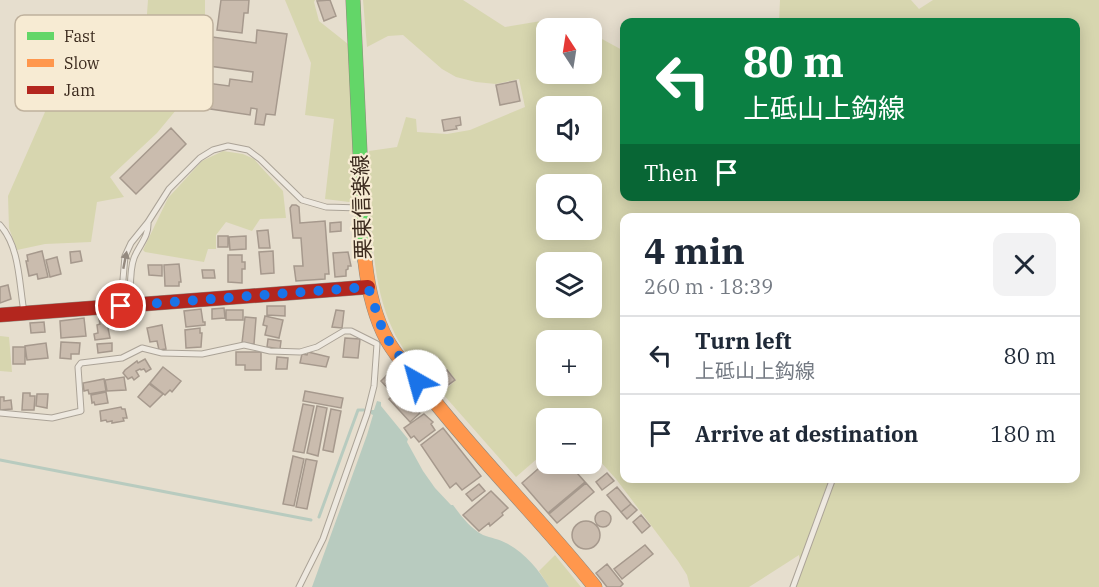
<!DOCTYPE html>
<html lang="en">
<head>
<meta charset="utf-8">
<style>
  :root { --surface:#fff; --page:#f2f2f3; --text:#1f2937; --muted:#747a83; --line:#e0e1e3 }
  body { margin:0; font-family:"IBM Plex Serif","Noto Sans JP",serif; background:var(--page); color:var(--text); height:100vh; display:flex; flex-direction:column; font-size:22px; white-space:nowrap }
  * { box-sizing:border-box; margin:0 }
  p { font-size:20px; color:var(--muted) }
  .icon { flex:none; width:33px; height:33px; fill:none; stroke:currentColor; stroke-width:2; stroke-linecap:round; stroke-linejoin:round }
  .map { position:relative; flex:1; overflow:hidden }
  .drawer { position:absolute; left:620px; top:213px; width:460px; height:270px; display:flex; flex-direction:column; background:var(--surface); border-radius:12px; box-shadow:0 3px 15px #0003 }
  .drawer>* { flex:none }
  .guide { position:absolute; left:620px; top:18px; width:460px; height:183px; border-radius:12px; box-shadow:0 3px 15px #0003; background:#0b8043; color:#fff; overflow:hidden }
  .needle { width:39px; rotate:348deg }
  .fabs { position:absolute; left:536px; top:18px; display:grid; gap:12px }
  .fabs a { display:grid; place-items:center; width:66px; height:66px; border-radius:12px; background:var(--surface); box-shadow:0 3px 15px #0003; font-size:30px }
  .pin { position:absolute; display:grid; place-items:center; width:51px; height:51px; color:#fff; margin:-26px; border:3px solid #fff; border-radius:50%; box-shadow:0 2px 6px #0007 }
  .me { position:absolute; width:66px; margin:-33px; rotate:322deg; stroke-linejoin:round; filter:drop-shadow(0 0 4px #0008) }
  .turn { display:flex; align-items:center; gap:21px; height:126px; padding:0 24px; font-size:27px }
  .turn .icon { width:78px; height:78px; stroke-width:2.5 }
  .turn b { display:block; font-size:42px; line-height:51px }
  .then { display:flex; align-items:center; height:57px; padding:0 24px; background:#0003; gap:12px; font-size:22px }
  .round { display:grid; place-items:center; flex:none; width:63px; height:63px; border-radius:12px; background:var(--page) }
  .headline { display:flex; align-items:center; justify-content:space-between; height:102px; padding:0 24px }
  h1 { font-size:36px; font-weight:700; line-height:45px }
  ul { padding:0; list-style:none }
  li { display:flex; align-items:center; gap:18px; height:78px; padding:0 24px; border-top:2px solid var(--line) }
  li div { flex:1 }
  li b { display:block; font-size:22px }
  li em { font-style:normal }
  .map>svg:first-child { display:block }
  .green { fill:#d7d6af; fill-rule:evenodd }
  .water { fill:#b8cbbf }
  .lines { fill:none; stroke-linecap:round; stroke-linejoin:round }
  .stream { stroke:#b8cbbf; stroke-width:3 }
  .building { fill:#cabcae; stroke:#a6998d; stroke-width:1.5 }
  .lane-casing { stroke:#aba397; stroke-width:7 }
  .fast-casing { stroke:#91887d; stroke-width:15 }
  .slow-casing { stroke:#91887d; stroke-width:15 }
  .jam-casing { stroke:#91887d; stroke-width:15 }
  .lane { stroke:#eee9e0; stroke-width:5 }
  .fast { stroke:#63d668; stroke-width:14 }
  .slow { stroke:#ff974d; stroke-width:14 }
  .jam { stroke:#b3261e; stroke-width:14 }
  .oneway { fill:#948a7f }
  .route { stroke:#1a73e8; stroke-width:10; stroke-dasharray:0 18 }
  .labels { text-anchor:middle; stroke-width:4.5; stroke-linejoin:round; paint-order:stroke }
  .street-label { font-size:21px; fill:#3b2a1e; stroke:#f7ebd3 }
  .key { fill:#f7ebd3; stroke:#bfb19d; stroke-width:1.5 }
  .key-label { font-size:16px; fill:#3b2a1e }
</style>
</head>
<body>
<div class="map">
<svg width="1099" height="587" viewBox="0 0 1099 587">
  <rect width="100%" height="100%" fill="#e6dece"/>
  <path class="green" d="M148,0H205V38L196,97L186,98L157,133L110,177L124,197L97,202L91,242L45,244L17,250L9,228L8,196L45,112L41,107C47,99 54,95 64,93L119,111L143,68Z
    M285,0H315L314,2L319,21L348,44L356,194L353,200L349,202L325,199L334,119L305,115L311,63Z
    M363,0H463L505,27L541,21L578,26L582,28H546V74H591V33L624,51V196H1076V22H779L780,0H911L919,9L933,0H1099V587H795L801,571L799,555L749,587H690L687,575L678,561L616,479L591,451V418H546V451L516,477L442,393L456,380L435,354L417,369C409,356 399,344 393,330C368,278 372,208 369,151L397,147L406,117L416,119L417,132L447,134L470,130L525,107L519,79L496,84L476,82L456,77L442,69L403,35L388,36L367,47ZM546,106H591V152H546ZM546,184H591V230H546ZM624,218H1076V478H624ZM546,262H591V308H546ZM546,340H591V386H546Z
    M223,151L243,154L254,159L260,166L283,191L286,218L260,219L252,231L226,222L216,235V249H208L204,262L145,252L143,250L168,198L202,161Z
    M0,336L9,337L12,372L0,371Z
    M555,555L581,587H549L539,571Z"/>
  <path class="water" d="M377,401L381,402V406L408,439L407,442L423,471L435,488L451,505H453C462,517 470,528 483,535C491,538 499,539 506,543C525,553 538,569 549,587H312L367,435L373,415L371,414V410H374Z"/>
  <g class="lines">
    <path class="stream" d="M0,460L311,520
      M319,517L358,410H364"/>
  </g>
  <path class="building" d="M221,0H249L248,13H244L242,33L217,30Z
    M330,0L336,16L324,21L317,1Z
    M257,30L287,34L275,115L266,114L264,125L255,124L257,109L251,108L250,115L204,108L207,83L229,86L230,79L252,82L253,72L209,66L213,37L256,43Z
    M516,81L520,101L500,105L496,85Z
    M460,117L461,125L456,126L457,129L444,131L442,120Z
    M171,128L186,144L136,194L120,178Z
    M292,205H296L299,207L300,223L325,221L329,274H325V279L296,281L294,266H303L301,238H293L290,208Z
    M341,222V231L330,232V223Z
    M268,230L270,248H259L257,231Z
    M218,236H228V247H218Z
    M246,236V249L230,250L229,237Z
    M42,251L48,277L38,279L37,274L29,276L26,261H28L27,255Z
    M80,251L82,261L71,263L70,252Z
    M273,251L274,273L261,274L259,252Z
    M348,252L351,266H348V269L346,270V276L335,277L333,253Z
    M228,255H242V262H245V269H242V283L228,282Z
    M57,257L61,274L50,277L46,260Z
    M179,264L181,282H179V286H165L164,265Z
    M148,265H162V276L149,275Z
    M202,270H214L215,278H203Z
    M8,285L11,299L0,303V287Z
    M267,306H285V316L267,315Z
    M224,308L225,318L212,319V309Z
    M201,309L203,322H205V325L186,327L184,311Z
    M226,310H243V320H226Z
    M336,310L344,311L342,328L332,327Z
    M265,316L283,320L279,338L265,335L267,326L263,325Z
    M245,317L256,318L254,344L242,343Z
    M84,318L86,336L61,338L60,321Z
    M106,318L110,338L95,340L94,334L98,333L97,325L100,324L99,319Z
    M44,322L45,332L31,333L30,323Z
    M162,325L166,349L159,350L157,341L150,342L147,328Z
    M200,328V333H202L201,347L186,348L185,330Z
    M345,338L360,339L358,358L343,357Z
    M268,339L281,341L280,349L267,347Z
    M61,342L80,343L79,354H71V359L60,358Z
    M46,343L48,358L27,360L25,346Z
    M112,343V351L98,353L97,344Z
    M13,347H25V364H13Z
    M236,352H261V370H245V365H236Z
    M308,352L329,357L326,367L300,363L302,354L307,355Z
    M277,357L288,358L287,369H276Z
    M145,359L151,369L146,372L144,369L141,370L140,369L136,371L139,376L134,380L132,377L128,379L123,373L125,370L137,361L138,363Z
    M436,360L445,370L430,382L422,372Z
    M163,367L181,381L172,392L170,390L165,395L150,383Z
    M447,370L455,380L444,388L438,378Z
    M391,371L403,384L393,394L381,381Z
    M124,377L126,390L107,391L105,380Z
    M104,379L106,391L89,394L88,390L84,391L83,383Z
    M149,384L163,394L150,407L138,397Z
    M404,386L413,396L409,401L420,413L410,422L389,399Z
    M305,391L343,398L341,408L303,401Z
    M106,392L108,403L95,405L94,402L92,403L91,395Z
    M23,393H30V396H35L34,410H22Z
    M37,394H48L47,408L36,406Z
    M0,397H4V401L11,400L12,409L0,410Z
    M303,404L314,406L304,453L293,451Z
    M317,406L327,408L318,456L307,453Z
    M121,407L122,409H125L127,418H123L124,421L112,423V421L107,422L106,420L101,421L100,411Z
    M331,409L341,411L333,452L323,450Z
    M424,414L433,422L431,424L435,430L419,442L414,436L411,438L404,428Z
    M443,428L481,476L462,490L456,483L450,488L421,445Z
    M293,456L304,459L294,506L283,504Z
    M306,459L317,461L307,509L296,507Z
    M546,462V464H569L585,482L548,513L522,483Z
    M607,473L614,481L602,490L596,482Z
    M586,483L594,492L557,523L549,514Z
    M479,484L485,491L472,501L466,494Z
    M617,487L631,504L621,512L607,495Z
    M491,491L508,508L502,513L503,515L490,526L489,523L479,531L463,515Z
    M631,504L637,510L627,519L621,512Z
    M595 519a8 8 0 1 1 16 0a8 8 0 1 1-16 0Z
    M641,515L650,526L642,533L633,522Z
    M572 535a14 14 0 1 1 28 0a14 14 0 1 1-28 0Z
    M645,545L653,554L622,579L614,569Z
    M607,564L623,584L620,587H607L596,573Z"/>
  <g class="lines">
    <defs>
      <path id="lane" d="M0,225C20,247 19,284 24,312
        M121,303L125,256L131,243L148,222L169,189L200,158L213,150L228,146L248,150L260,159L302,200L326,207L360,208
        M130,303C131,290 129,271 134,258C139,245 149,237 148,222
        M0,413L52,418L81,411L78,367L81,363L122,358L142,348L162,353L202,354L244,345L270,351L300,352L317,347L344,331H351L377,344L374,386L367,414L323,539L299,587
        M793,587L833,478"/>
      <path id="fast" d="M353,0L365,261"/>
      <path id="slow" d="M365,261C368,288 374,316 387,340C399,361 416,378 431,397C483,463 543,522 595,587"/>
      <path id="jam" d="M0,315L368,287"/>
    </defs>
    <use href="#lane" class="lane-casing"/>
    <use href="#fast" class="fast-casing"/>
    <use href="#slow" class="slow-casing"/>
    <use href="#jam" class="jam-casing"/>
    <use href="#lane" class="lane"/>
    <use href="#fast" class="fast"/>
    <use href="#slow" class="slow"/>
    <use href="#jam" class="jam"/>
  </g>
  <defs><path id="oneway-solid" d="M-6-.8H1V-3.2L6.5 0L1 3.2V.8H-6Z" transform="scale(1.5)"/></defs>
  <use class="oneway" href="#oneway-solid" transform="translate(125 260) rotate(-79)"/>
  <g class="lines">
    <path class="route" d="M121,306L368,287L384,334L417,381"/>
  </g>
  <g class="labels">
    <g class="street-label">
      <text transform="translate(362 207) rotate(-92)" y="7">栗東信楽線</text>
    </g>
  </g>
  <rect x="15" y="15" width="198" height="96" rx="9" class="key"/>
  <rect x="27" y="32" width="27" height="8" fill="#63d668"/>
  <rect x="27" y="59" width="27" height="8" fill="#ff974d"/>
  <rect x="27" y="86" width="27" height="8" fill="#b3261e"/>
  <g class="key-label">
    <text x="64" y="42">Fast</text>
    <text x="64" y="69">Slow</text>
    <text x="64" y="96">Jam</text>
  </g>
</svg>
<div class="fabs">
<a><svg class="needle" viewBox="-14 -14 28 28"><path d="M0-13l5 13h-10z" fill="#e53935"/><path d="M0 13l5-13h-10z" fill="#747a83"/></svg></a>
<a><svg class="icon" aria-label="sound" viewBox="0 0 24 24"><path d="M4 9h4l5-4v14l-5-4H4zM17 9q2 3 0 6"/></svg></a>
<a><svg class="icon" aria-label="search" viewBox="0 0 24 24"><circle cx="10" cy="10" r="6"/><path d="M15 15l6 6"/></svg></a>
<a><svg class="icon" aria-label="layers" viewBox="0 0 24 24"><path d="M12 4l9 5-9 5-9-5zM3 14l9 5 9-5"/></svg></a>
<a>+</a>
<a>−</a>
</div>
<div class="pin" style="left:121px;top:306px;background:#d93025"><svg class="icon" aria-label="arrive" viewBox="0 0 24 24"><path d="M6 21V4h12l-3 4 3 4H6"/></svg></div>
<svg class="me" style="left:417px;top:381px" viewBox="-20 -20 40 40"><circle r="19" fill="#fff"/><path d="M0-13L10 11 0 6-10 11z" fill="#1a73e8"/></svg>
<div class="guide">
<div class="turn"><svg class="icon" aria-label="left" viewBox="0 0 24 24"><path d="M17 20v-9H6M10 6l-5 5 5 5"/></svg><div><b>80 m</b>上砥山上鈎線</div></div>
<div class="then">Then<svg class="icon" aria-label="arrive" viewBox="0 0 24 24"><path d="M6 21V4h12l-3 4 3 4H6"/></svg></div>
</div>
<section class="drawer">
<div class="headline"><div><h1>4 min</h1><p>260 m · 18:39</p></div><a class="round"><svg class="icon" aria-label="close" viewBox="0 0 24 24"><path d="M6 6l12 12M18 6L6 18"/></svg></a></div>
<ul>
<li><svg class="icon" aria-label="left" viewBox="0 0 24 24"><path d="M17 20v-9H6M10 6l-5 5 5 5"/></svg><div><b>Turn left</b><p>上砥山上鈎線</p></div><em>80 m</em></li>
<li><svg class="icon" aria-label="arrive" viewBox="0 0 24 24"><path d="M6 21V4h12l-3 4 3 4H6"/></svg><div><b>Arrive at destination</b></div><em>180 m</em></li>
</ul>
</section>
</div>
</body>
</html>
